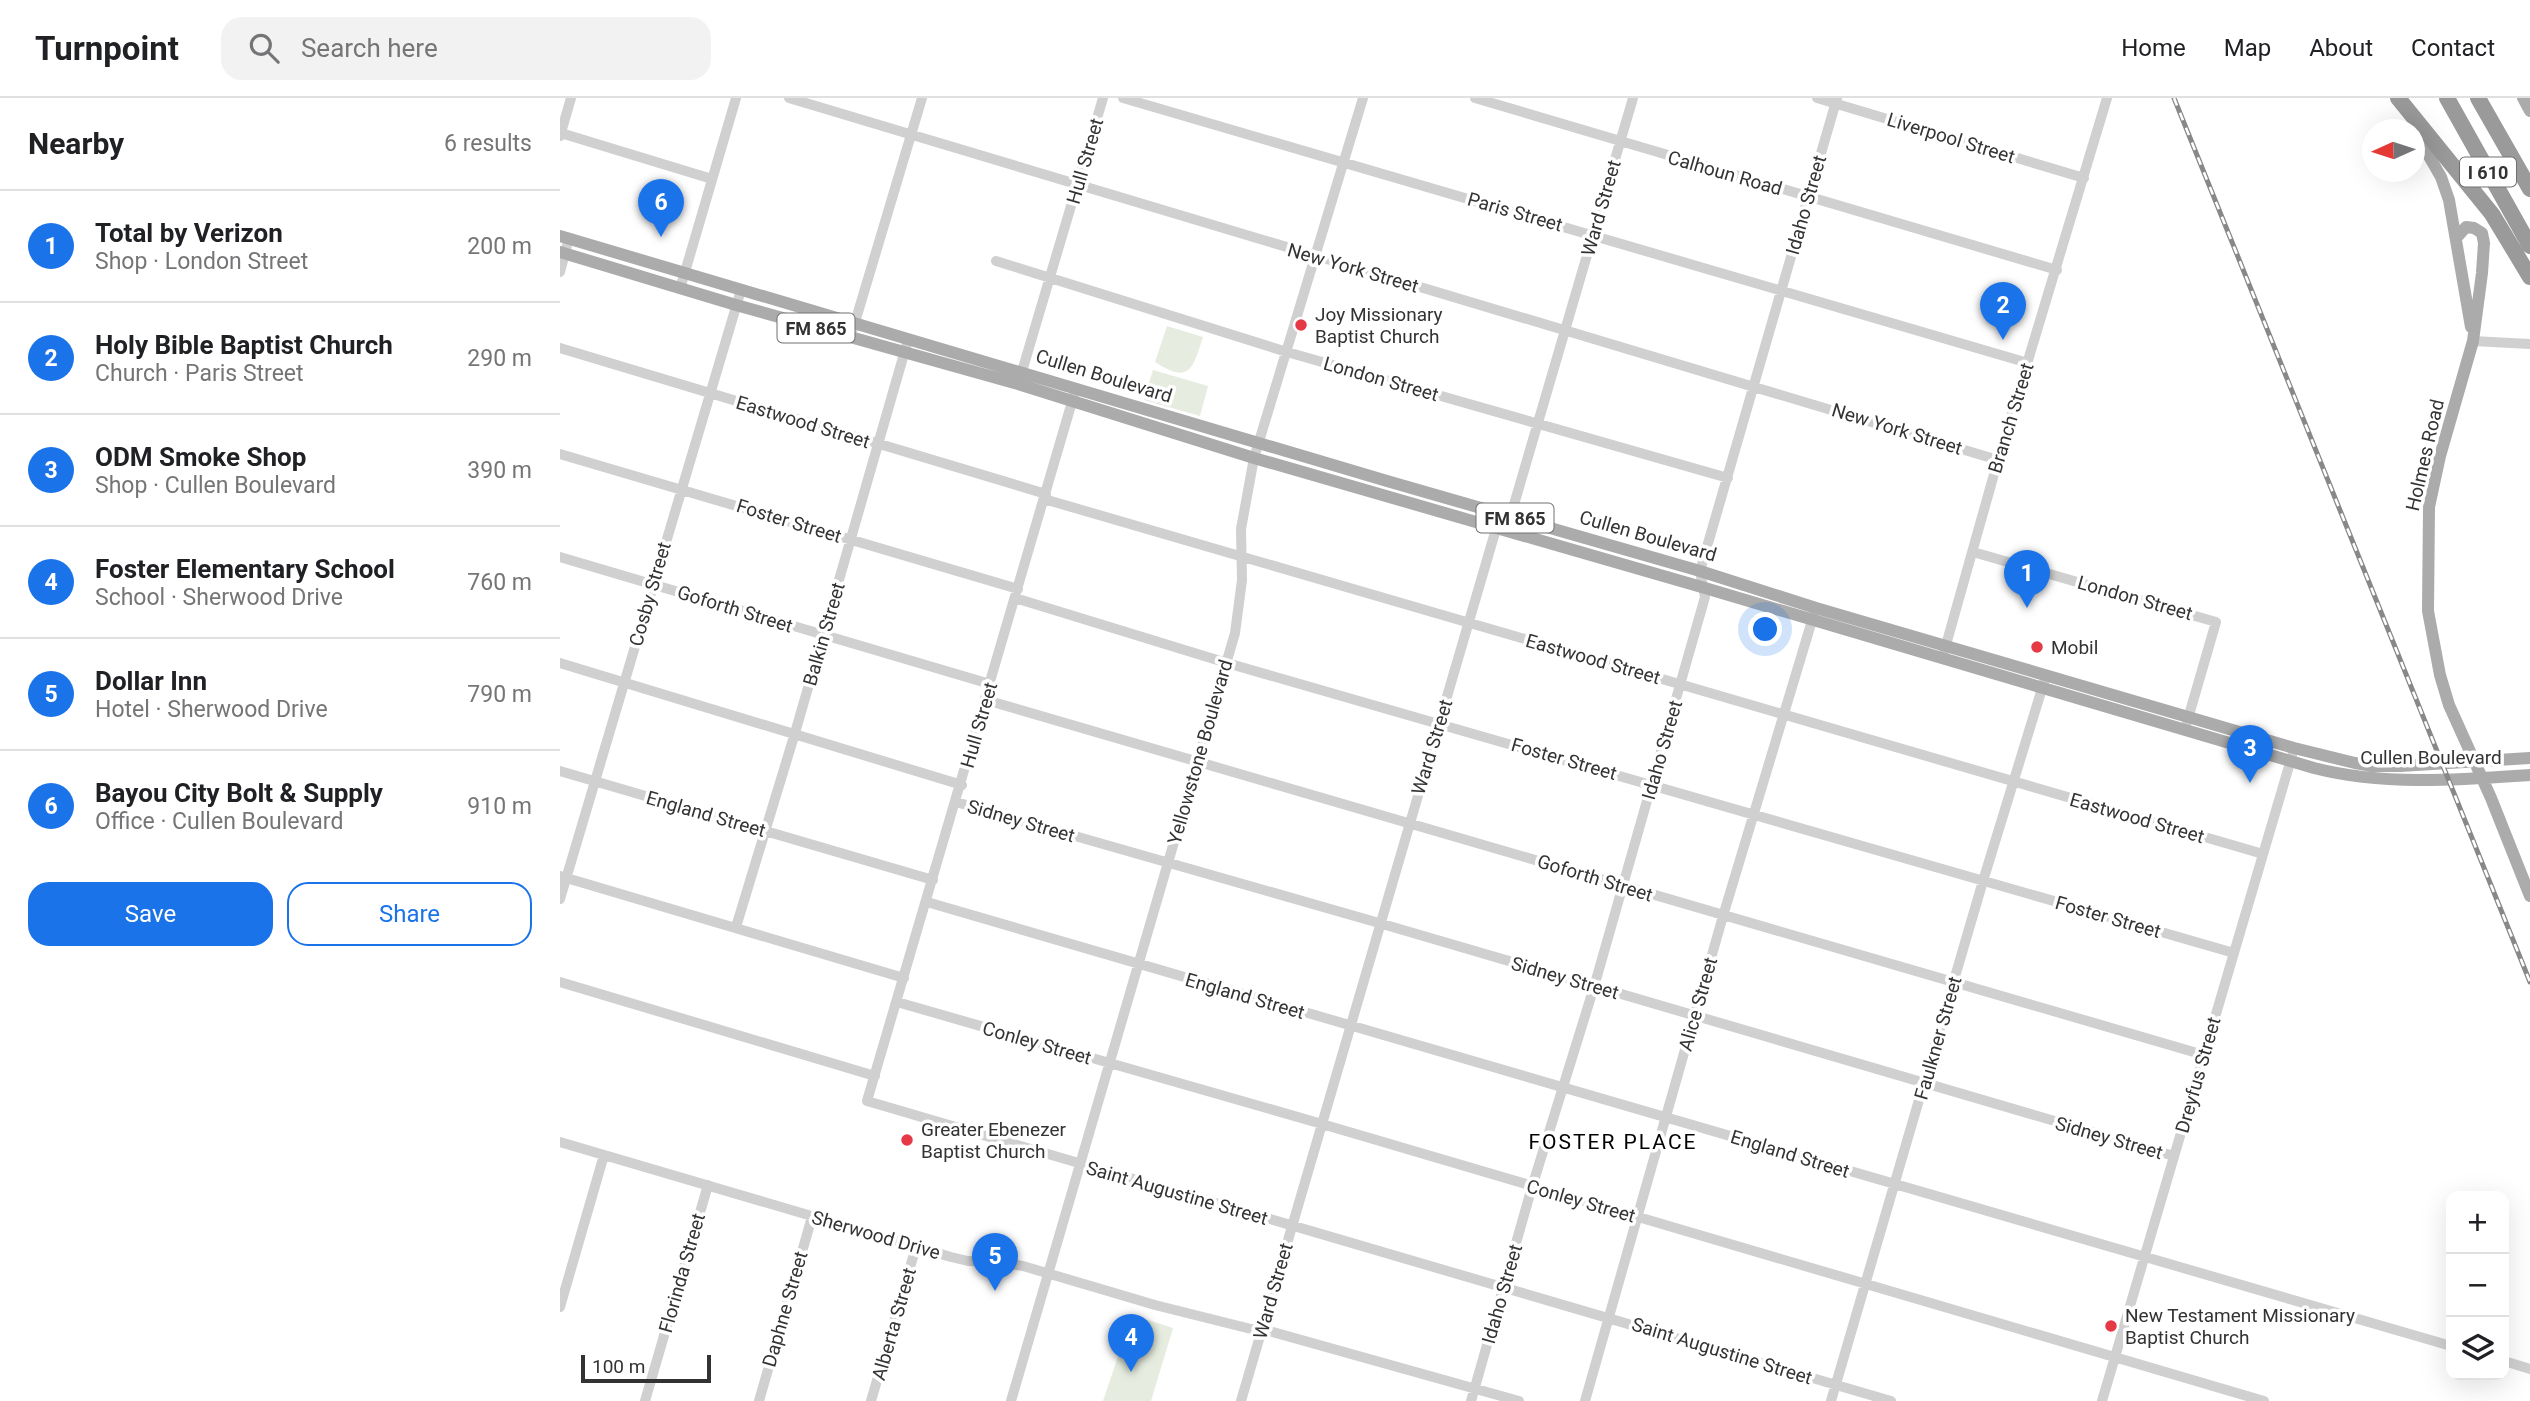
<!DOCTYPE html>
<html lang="en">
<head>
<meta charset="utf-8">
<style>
	:root { --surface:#fff; --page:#f2f2f2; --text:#202124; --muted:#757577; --line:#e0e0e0; --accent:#1a73e8 }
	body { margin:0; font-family:Roboto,sans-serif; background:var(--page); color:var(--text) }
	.controls { position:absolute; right:21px; bottom:21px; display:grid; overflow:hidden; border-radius:14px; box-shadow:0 7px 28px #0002 }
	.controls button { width:63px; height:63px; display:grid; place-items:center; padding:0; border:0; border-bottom:2px solid var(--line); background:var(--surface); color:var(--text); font:35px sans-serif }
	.compass { position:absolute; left:1802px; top:21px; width:63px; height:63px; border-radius:50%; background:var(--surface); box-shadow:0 7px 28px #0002; rotate:267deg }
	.scale { position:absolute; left:21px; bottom:18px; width:130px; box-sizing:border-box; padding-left:7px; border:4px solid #333; border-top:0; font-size:19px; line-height:24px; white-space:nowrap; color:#333; -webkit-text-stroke:5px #fff; paint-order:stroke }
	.you { position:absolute; left:1206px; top:532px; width:24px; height:24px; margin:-18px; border:5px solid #fff; border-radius:50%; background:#1a73e8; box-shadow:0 0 0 10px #1a73e833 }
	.badge { display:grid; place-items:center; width:46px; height:46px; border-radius:50%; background:var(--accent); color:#fff; font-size:23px; font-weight:700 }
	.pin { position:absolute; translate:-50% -58px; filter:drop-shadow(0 2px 4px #0008) }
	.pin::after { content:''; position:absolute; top:37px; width:24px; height:21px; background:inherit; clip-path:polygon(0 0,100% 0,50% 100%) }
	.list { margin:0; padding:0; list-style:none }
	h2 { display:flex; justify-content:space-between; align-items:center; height:91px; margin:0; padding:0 28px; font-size:30px }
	h2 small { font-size:23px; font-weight:400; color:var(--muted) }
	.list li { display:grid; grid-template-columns:46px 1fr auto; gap:21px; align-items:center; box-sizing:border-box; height:112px; padding:0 28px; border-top:2px solid var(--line) }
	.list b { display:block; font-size:26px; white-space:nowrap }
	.list p { margin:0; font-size:23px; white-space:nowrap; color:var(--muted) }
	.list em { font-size:23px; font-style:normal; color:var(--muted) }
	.actions { display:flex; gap:14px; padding:21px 28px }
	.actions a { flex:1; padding:16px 0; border:2px solid var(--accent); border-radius:21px; text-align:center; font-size:24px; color:var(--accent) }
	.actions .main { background:var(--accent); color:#fff }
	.icon { flex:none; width:38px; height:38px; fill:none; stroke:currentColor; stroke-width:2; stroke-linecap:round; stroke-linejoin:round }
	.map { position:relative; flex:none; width:1970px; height:1303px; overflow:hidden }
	header { display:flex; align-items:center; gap:42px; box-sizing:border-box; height:98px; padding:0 35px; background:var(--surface); border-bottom:2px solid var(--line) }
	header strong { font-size:33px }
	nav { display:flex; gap:38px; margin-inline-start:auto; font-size:24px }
	.search { width:490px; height:63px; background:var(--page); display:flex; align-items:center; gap:18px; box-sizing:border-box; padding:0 24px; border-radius:21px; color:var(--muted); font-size:26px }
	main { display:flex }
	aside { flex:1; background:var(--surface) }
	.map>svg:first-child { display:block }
	.grass { fill:#e6ecdf }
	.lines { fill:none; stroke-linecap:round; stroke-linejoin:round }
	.minor { stroke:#d0d0d0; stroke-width:10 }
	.major { stroke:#ababab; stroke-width:12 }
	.highway { stroke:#9a9a9a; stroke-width:16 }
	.rail-casing { stroke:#888; stroke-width:5 }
	.rail { stroke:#fff; stroke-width:2.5; stroke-dasharray:8; stroke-linecap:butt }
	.poi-dot { fill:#e63946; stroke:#fff; stroke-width:2.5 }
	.labels { text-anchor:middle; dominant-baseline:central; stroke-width:7; stroke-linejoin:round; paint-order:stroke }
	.shield { fill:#fff; stroke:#707070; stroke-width:2 }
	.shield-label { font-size:18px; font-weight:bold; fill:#333 }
	.street-label { font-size:19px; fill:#333; stroke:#fff }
	.poi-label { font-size:19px; fill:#333; stroke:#fff; text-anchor:start }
	.neighbourhood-label { font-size:21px; letter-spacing:2px; fill:#000; stroke:#fff }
</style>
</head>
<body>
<header>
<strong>Turnpoint</strong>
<div class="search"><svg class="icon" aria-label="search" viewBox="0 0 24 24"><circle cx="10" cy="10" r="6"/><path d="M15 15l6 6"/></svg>Search here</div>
<nav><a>Home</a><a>Map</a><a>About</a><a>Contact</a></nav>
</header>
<main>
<aside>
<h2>Nearby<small>6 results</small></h2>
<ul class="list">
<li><span class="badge">1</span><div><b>Total by Verizon</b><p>Shop · London Street</p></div><em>200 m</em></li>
<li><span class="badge">2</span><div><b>Holy Bible Baptist Church</b><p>Church · Paris Street</p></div><em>290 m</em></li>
<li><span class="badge">3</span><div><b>ODM Smoke Shop</b><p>Shop · Cullen Boulevard</p></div><em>390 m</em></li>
<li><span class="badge">4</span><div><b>Foster Elementary School</b><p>School · Sherwood Drive</p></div><em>760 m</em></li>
<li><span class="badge">5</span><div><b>Dollar Inn</b><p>Hotel · Sherwood Drive</p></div><em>790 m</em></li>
<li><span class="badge">6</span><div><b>Bayou City Bolt &amp; Supply</b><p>Office · Cullen Boulevard</p></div><em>910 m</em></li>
</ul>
<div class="actions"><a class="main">Save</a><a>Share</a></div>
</aside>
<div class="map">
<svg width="1970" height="1303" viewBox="0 0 1970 1303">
	<rect width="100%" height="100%" fill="#fff"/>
	<!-- grass -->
	<path class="grass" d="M607,228L643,239C633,270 630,287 595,264Z
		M593,272L648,288L640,318L584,302Z
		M572,1217L613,1230L591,1303H543Z"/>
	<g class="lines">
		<!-- minor -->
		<path class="minor" d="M229,0L1438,362
			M563,0L1468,265
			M915,0L1497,172
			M1257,0L1524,80
			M1,35L152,81
			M0,38L11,0
			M436,163L727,254L1168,380
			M0,174L9,140
			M120,191L176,0
			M293,231L362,0
			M1913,243L1970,246
			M0,250L486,396
			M460,280L543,0
			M514,297L307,1003L1331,1303
			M0,356L458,491
			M484,401L1703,756
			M1413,454L1656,524L1627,624
			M0,459L430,586
			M455,500L667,565L1674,855
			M1384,554L1438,362L1547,0
			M0,565L402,687
			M426,602L1644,957
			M0,673L373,782
			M396,704L819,825L1614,1058
			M0,778L344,880
			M0,801L181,192
			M367,804L1891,1248
			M176,829L235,635L348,242
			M0,884L315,978
			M337,904L762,1026L1704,1303
			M0,1044L391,1159L408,1163L436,1164L463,1168L595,1207L691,1231H702L959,1303
			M0,1209L44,1057
			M1944,1263L1970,1271
			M85,1303L148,1087
			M199,1303L252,1119
			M311,1303L356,1149
			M451,1303L675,535L682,482L681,431L694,360L803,0
			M681,1303L936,431L953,410L1073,0
			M911,1303L972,1089L1034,889L1145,499L1140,473L1277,0
			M1025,1303L1163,818L1254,516
			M1271,1303L1423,783L1484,584
			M1542,1303L1732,658"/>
		<!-- major -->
		<path class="major" d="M1963,0L1970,13
			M1854,32L1881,79L1889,102L1911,229
			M0,138L827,383L1140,473L1256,510L1734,650L1795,665L1813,668H1840L1970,660
			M1897,139L1906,129L1914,130L1922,135L1924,145L1922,175L1913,243L1880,358L1869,409L1868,513L1880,577L1889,607L1931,700L1970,798
			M0,154L176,207L458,286L694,360L1145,490L1754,670C1824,688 1898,682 1970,677"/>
		<!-- highway -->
		<path class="highway" d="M1838,0L1932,116L1970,179
			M1887,0L1970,148
			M1918,0L1970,91"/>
		<!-- rail casing -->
		<g class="rail-casing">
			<path id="rail" d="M1614,0L1970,884"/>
		</g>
		<!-- rail -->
		<use href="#rail" class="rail"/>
	</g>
	<!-- markers -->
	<g class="poi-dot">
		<circle cx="741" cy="227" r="7"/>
		<circle cx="1477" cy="549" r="7"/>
		<circle cx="347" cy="1042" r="7"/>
		<circle cx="1551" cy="1228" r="7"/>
	</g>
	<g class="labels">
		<!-- shield labels -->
		<g class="shield">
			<rect x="1900" y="59.5" width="56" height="29" rx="5"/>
			<rect x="217.5" y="215.5" width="77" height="29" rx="5"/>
			<rect x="916.5" y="405.5" width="77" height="29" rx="5"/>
		</g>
		<g class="shield-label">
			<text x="1928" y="74">I 610</text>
			<text x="256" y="230">FM 865</text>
			<text x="955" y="420">FM 865</text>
		</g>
		<!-- street labels -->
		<g class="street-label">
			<text transform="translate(1391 40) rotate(17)">Liverpool Street</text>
			<text transform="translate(525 63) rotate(-74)">Hull Street</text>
			<text transform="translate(1165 75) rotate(16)">Calhoun Road</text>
			<text transform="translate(1246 107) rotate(-74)">Idaho Street</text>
			<text transform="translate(1041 110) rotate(-74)">Ward Street</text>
			<text transform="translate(955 114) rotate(16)">Paris Street</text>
			<text transform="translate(793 170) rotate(16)">New York Street</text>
			<text transform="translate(544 278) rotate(17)">Cullen Boulevard</text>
			<text transform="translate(821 281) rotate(16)">London Street</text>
			<text transform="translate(1451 320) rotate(-73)">Branch Street</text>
			<text transform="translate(243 324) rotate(17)">Eastwood Street</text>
			<text transform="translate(1337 331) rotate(17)">New York Street</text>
			<text transform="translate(1865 357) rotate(-77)">Holmes Road</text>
			<text transform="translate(229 423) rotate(17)">Foster Street</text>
			<text transform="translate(1088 438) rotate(16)">Cullen Boulevard</text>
			<text transform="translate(90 496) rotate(-74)">Cosby Street</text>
			<text transform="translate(1575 500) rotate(16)">London Street</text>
			<text transform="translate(175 511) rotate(17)">Goforth Street</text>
			<text transform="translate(264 536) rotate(-74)">Balkin Street</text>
			<text transform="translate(1033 561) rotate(16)">Eastwood Street</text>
			<text transform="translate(419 627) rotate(-74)">Hull Street</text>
			<text transform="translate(872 649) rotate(-73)">Ward Street</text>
			<text transform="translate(1102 652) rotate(-74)">Idaho Street</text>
			<text transform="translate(640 654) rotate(-74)">Yellowstone Boulevard</text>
			<text x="1871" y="659">Cullen Boulevard</text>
			<text transform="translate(1004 661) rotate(16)">Foster Street</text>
			<text transform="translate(146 716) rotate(16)">England Street</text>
			<text transform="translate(1577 720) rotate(16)">Eastwood Street</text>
			<text transform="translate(461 723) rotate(16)">Sidney Street</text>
			<text transform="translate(1035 780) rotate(17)">Goforth Street</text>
			<text transform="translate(1548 819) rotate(16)">Foster Street</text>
			<text transform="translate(1005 880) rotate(16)">Sidney Street</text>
			<text transform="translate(685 898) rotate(16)">England Street</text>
			<text transform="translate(1138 906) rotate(-74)">Alice Street</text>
			<text transform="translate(1378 940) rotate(-74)">Faulkner Street</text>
			<text transform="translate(477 945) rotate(16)">Conley Street</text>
			<text transform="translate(1638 977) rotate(-74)">Dreyfus Street</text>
			<text transform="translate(1549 1040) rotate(16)">Sidney Street</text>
			<text transform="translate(1230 1056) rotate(17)">England Street</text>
			<text transform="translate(617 1095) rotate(16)">Saint Augustine Street</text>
			<text transform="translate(1021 1103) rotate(16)">Conley Street</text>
			<text transform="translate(316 1137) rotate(16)">Sherwood Drive</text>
			<text transform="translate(122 1175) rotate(-74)">Florinda Street</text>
			<text transform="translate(713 1193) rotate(-74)">Ward Street</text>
			<text transform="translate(942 1196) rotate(-74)">Idaho Street</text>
			<text transform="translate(225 1211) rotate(-74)">Daphne Street</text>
			<text transform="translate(334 1226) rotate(-74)">Alberta Street</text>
			<text transform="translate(1162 1253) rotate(17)">Saint Augustine Street</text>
		</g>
		<!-- poi labels -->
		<g class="poi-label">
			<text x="755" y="216">Joy Missionary<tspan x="755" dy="22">Baptist Church</tspan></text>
			<text x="1491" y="549">Mobil</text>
			<text x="361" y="1031">Greater Ebenezer<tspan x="361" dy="22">Baptist Church</tspan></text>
			<text x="1565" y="1217">New Testament Missionary<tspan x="1565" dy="22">Baptist Church</tspan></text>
		</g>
		<!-- neighbourhood labels -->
		<g class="neighbourhood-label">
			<text x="1053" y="1044">FOSTER PLACE</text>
		</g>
	</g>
</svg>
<div class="controls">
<button>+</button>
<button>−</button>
<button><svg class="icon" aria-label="layers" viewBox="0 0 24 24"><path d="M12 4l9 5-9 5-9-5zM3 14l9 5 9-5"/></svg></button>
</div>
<svg class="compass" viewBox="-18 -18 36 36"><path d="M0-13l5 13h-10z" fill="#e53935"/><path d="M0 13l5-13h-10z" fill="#757577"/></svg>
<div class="scale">100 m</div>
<div class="you"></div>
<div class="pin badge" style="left:1467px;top:510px">1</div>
<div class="pin badge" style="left:1443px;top:242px">2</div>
<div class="pin badge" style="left:1690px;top:685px">3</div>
<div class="pin badge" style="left:571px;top:1274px">4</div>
<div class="pin badge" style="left:435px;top:1193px">5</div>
<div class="pin badge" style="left:101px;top:139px">6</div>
</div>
</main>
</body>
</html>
